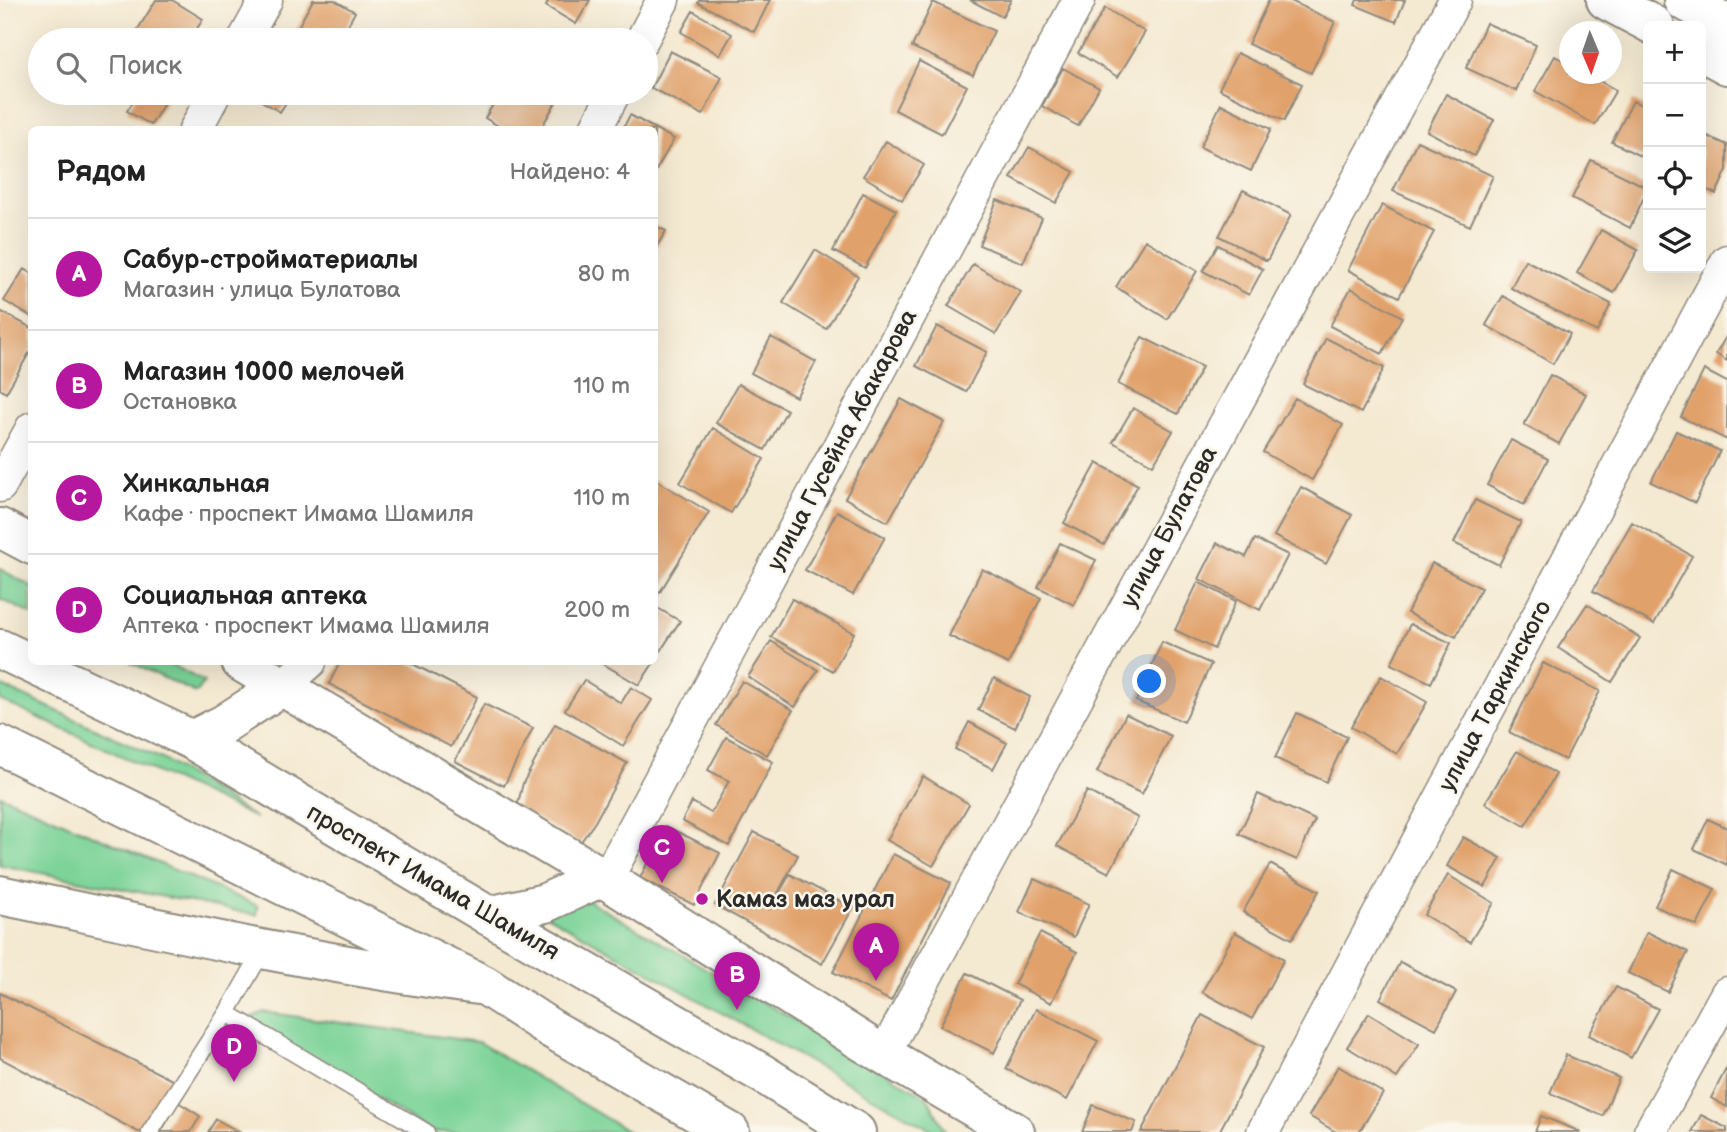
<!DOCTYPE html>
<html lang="ru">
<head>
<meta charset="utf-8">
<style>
	:root { --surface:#fff; --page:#f6f6f6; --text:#222; --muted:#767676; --line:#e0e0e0; --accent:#b5179e }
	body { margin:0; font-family:"Balsamiq Sans",sans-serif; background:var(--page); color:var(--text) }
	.controls { position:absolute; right:21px; top:21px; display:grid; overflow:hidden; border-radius:10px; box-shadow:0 7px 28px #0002 }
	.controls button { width:63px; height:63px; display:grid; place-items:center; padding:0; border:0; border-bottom:2px solid var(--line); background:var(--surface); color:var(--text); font:35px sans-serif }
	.compass { position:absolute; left:1559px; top:21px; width:63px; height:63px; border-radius:50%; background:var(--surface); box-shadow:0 7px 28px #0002; rotate:178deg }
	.you { position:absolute; left:1150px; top:682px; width:24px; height:24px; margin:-18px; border:5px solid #fff; border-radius:50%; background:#1a73e8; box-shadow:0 0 0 10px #1a73e833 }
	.badge { display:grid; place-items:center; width:46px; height:46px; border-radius:50%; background:var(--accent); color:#fff; font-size:23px; font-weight:700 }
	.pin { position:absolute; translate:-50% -58px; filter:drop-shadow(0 2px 4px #0008) }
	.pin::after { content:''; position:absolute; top:37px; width:24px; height:21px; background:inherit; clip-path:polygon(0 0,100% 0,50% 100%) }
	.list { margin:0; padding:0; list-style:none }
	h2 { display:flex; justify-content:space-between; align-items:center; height:91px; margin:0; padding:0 28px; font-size:30px }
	h2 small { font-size:23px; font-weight:400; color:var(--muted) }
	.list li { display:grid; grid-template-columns:46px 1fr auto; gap:21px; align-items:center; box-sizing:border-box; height:112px; padding:0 28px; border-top:2px solid var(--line) }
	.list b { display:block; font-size:26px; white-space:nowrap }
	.list p { margin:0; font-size:23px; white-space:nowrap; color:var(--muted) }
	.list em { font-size:23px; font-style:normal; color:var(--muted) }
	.icon { flex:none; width:38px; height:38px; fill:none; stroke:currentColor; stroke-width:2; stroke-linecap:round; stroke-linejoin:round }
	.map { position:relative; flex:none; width:1727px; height:1132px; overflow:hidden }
	.search { position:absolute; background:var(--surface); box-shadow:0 7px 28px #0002; left:28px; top:28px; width:630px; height:77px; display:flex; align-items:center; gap:18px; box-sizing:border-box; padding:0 24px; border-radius:38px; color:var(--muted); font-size:26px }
	.panel { position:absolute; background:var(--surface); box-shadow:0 7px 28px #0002; left:28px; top:126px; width:630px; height:539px; border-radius:10px }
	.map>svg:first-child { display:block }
	.green { fill:#7bd398; stroke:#537f62; stroke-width:2 }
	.building { fill:#e1a16b }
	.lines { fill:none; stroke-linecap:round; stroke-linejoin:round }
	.lane-casing { stroke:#908a7e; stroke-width:19 }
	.street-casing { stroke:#908a7e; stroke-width:35 }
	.secondary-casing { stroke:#908a7e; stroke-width:42 }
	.primary-casing { stroke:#908a7e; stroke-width:42 }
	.lane { stroke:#fff; stroke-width:16 }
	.street { stroke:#fff; stroke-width:32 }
	.secondary { stroke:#fff; stroke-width:38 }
	.primary { stroke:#fff; stroke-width:38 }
	.poi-dot { fill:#b5179e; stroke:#fbf7ec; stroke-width:2.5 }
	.labels { text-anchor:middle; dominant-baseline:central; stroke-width:5; stroke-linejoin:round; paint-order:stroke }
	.street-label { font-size:24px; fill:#2b2b2b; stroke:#fbf7ec }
	.poi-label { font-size:24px; font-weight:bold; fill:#2b2b2b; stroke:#fbf7ec; text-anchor:start }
</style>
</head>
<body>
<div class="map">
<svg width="1727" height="1132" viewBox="0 0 1727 1132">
	<rect width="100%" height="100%" fill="#fbf7ec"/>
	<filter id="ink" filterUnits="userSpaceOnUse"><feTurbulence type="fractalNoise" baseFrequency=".0143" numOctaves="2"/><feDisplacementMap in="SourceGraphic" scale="14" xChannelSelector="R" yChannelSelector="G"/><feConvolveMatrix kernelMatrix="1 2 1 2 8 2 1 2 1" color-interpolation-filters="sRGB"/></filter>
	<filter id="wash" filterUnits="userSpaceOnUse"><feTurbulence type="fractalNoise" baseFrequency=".00686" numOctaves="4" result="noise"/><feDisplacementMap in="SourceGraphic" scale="28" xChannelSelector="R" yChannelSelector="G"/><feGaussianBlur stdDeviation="1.57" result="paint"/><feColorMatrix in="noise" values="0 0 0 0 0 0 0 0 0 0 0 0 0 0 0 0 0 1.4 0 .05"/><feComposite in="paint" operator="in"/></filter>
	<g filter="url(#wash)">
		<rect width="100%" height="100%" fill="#f4e9d1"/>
		<!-- green -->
		<path class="green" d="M0,569L31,586V614L0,599Z
			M130,662H167L204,682L196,693Z
			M0,685L162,759L256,818L0,700Z
			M0,795L258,906L257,915L0,865Z
			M588,900L927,1097L946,1132H935L541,912Z
			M264,1012L478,1042L629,1132H431L247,1019Z"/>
		<g id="blocks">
			<!-- building -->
			<path class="building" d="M156,0H172L203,19L190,40H145L135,34Z
				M313,0H334L355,12L340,40H305L294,34Z
				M549,0H590L576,24L546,6Z
				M699,0H770L754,32L698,3Z
				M970,0H1011L1002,17Z
				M1269,0H1289L1335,22L1311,73L1248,44Z
				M1357,0H1405L1396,22L1355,5Z
				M933,2L994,31L973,75L912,47Z
				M1105,8L1145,32L1118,77L1078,53Z
				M693,11L732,34L720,55L681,32Z
				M1486,23L1536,45L1516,91L1466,68Z
				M579,32L596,36L594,40H574Z
				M670,51L722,77L703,115L651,88Z
				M1237,53L1302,84L1284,121L1219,89Z
				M1555,56L1569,64V74H1587L1616,90L1595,125L1535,91Z
				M919,61L967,86L942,134L895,110Z
				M1063,68L1099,88L1078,126L1042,106Z
				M139,93H170L151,125L127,111Z
				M248,93H292L280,112Z
				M500,93H561L540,130H505L485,118Z
				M1446,94L1494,120L1474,156L1427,131Z
				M1633,101L1648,108V160L1612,142Z
				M1221,104L1271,129L1251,171L1200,147Z
				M630,115L674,139L654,174V130H622Z
				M1701,133L1727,145V170L1716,194L1701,187Z
				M886,141L924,165L902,200L863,176Z
				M1417,141L1493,176L1470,226L1393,191Z
				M1029,147L1074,172L1056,203L1011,178Z
				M1591,160L1648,188L1630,228L1572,198Z
				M1243,190L1291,215L1267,261L1219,236Z
				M863,193L896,210L865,268L833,251Z
				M997,200L1042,218L1023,263L979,245Z
				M1382,205L1434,232L1399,297L1348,270Z
				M654,225L666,231L654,251Z
				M1601,230L1638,250L1614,293L1577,273Z
				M1145,240L1197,271L1167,319L1116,287Z
				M1218,245L1263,269L1249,295L1203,271Z
				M815,250L858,276L826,329L783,303Z
				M1525,260L1611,304L1597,332L1511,288Z
				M973,264L1021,292L996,334L948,306Z
				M24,269L32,273V317L4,301Z
				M1351,288L1402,317L1382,354L1330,326Z
				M1503,296L1570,334L1553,364L1486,325Z
				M0,311L32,328V348L6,393L0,389Z
				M937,326L987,352L966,392L916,366Z
				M1727,335V361L1716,354Z
				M771,337L816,362L796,397L751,373Z
				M1142,337L1202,367L1178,414L1118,384Z
				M1326,338L1384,368L1361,413L1303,384Z
				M1704,370L1727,382V440L1681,417Z
				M1550,375L1586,394L1559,444L1524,425Z
				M738,384L787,410L765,450L716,423Z
				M1295,398L1343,425L1312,480L1263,452Z
				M901,399L944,422L888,522L845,498Z
				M1133,408L1173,431L1153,465L1113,442Z
				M713,428L764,459L731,513L680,483Z
				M1676,431L1720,451L1695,503L1651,482Z
				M1511,440L1548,459L1524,505L1487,485Z
				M1097,463L1138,485L1104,545L1064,523Z
				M654,479L709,512L660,592L654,589Z
				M1301,487L1352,515L1326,564L1274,536Z
				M1475,500L1521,522L1499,565L1454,543Z
				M837,511L885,537L853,595L805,570Z
				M1632,522L1692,556L1654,624L1593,591Z
				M1255,539L1288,555L1260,610L1199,579L1217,543L1246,557Z
				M1060,543L1096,560L1074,605L1038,587Z
				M1432,563L1481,588L1456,637L1407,613Z
				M982,569L1041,598L1008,664L949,636Z
				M1198,582L1236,601L1214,649L1175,630Z
				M792,599L854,633L833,671L771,637Z
				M1587,604L1640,638L1612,682L1558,648Z
				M654,606L680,621L654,661Z
				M1410,624L1451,643L1431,683L1391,664Z
				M771,641L818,670L795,707L748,677Z
				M1162,642L1211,664L1184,722L1136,701Z
				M340,662H409L477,697L451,747L329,684Z
				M600,662H654L639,685Z
				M1543,663L1600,691L1565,760L1509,732Z
				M1381,676L1427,702L1397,754L1351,727Z
				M994,678L1030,697L1015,728L978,710Z
				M584,680L621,703L631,687L652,700L623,746L565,710Z
				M742,681L793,710L767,755L716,725Z
				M484,704L533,728L504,786L455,761Z
				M1297,713L1347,737L1326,782L1275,758Z
				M1126,714L1171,736L1142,794L1097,772Z
				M969,722L1007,743L993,769L955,749Z
				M555,724L627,763L595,822L580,843L517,807L523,783Z
				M726,737L773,762L729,846L682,821L692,802L711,813L729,781L708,770Z
				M1517,751L1556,774L1525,826L1485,803Z
				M923,776L969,804L933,866L887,840Z
				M1087,791L1138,818L1109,873L1057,846Z
				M1258,794L1315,820L1297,860L1239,834Z
				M1708,819L1727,828V865L1694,849Z
				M666,826L720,853L694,905L640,878Z
				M754,832L798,855L769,910L790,874L853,908L822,964L715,905Z
				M1463,837L1501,858L1485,887L1447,866Z
				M893,854L951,883L891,1001L833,972Z
				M1270,864L1319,891L1292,939L1243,912Z
				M1673,869L1715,889L1697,926L1655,906Z
				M1448,875L1494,903L1470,942L1424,915Z
				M1034,879L1089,904L1074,937L1019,912Z
				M1235,932L1284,959L1252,1019L1202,992Z
				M1647,932L1688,952L1668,992L1628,973Z
				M1040,933L1077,952L1051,1003L1014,984Z
				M1400,962L1456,992L1436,1029L1380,999Z
				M967,973L1020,1000L994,1053L940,1026Z
				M1616,987L1658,1009L1631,1058L1589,1035Z
				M0,993L174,1081L147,1132H138L0,1058Z
				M1036,1009L1098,1041L1067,1100L1006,1069Z
				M1369,1013L1419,1044L1397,1078L1347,1047Z
				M1202,1015L1264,1047L1219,1132H1141Z
				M1566,1055L1619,1078L1603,1116L1550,1093Z
				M1338,1066L1383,1093L1359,1132H1336L1309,1116Z
				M1727,1067V1107L1711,1098Z
				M178,1102L200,1116L191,1132H161Z
				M1093,1105L1136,1122L1132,1132H1082Z
				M1701,1115L1727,1128V1132H1692Z
				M1541,1116L1581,1132H1535Z
				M216,1119L239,1132H208Z"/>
		</g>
	</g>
	<g filter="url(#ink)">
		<use href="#blocks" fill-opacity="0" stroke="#908a7e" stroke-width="2"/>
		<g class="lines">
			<!-- lane casing -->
			<g class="lane-casing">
				<path id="lane" d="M227,1013L426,1132
					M150,1132L227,1013L263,950"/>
			</g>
			<!-- street casing -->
			<g class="street-casing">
				<path id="street" d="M244,40L266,0
					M642,40L663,0
					M195,130L215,93
					M595,130L614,93
					M0,486L32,428
					M284,685L310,662
					M602,877L614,865L1079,0
					M884,1054L1455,0
					M1263,1132L1727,261
					M1650,1132L1727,993"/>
			</g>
			<!-- secondary casing -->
			<g class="secondary-casing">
				<path id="secondary" d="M1606,0L1655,26
					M1683,0L1727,24
					M1701,51L1727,65
					M0,528L32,545
					M241,662L602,877L866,1044L1015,1132
					M192,740L224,724L284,685
					M0,895C159,928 317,964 478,985
					M489,916L545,903L602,877"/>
			</g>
			<!-- primary casing -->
			<g class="primary-casing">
				<path id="primary" d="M0,649L192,740L489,916L763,1074L856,1132
					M0,745L484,985L550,1028L730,1132"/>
			</g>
			<!-- lane -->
			<use href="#lane" class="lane"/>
			<!-- street -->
			<use href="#street" class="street"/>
			<!-- secondary -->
			<use href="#secondary" class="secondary"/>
			<!-- primary -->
			<use href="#primary" class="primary"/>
		</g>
	</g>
	<!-- markers -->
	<circle class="poi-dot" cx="702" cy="899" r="7"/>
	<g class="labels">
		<!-- street labels -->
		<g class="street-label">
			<text transform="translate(842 440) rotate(-62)">улица Гусейна Абакарова</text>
			<text transform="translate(1169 527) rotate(-62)">улица Булатова</text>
			<text transform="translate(1495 696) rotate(-62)">улица Таркинского</text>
			<text transform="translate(433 882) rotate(30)">проспект Имама Шамиля</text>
		</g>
		<!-- poi labels -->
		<g class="poi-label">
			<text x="716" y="899">Камаз маз урал</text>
		</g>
	</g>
</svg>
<div class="controls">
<button>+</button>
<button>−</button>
<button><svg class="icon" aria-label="locate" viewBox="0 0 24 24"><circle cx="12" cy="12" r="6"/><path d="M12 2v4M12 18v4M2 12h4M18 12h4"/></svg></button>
<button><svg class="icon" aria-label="layers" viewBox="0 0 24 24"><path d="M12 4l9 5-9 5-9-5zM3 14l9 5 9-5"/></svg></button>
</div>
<svg class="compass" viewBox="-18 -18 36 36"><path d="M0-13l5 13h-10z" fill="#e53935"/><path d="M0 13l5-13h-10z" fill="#767676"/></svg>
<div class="you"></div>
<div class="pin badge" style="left:876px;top:981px">A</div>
<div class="pin badge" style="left:737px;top:1010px">B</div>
<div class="pin badge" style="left:662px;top:883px">C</div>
<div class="pin badge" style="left:234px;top:1082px">D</div>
<div class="search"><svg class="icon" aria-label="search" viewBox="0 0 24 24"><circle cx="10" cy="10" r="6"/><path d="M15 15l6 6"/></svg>Поиск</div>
<section class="panel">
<h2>Рядом<small>Найдено: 4</small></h2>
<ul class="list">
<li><span class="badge">A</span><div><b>Сабур-стройматериалы</b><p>Магазин · улица Булатова</p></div><em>80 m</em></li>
<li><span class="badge">B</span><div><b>Магазин 1000 мелочей</b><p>Остановка</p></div><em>110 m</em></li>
<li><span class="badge">C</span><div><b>Хинкальная</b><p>Кафе · проспект Имама Шамиля</p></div><em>110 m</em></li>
<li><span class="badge">D</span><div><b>Социальная аптека</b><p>Аптека · проспект Имама Шамиля</p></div><em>200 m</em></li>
</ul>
</section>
</div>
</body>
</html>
